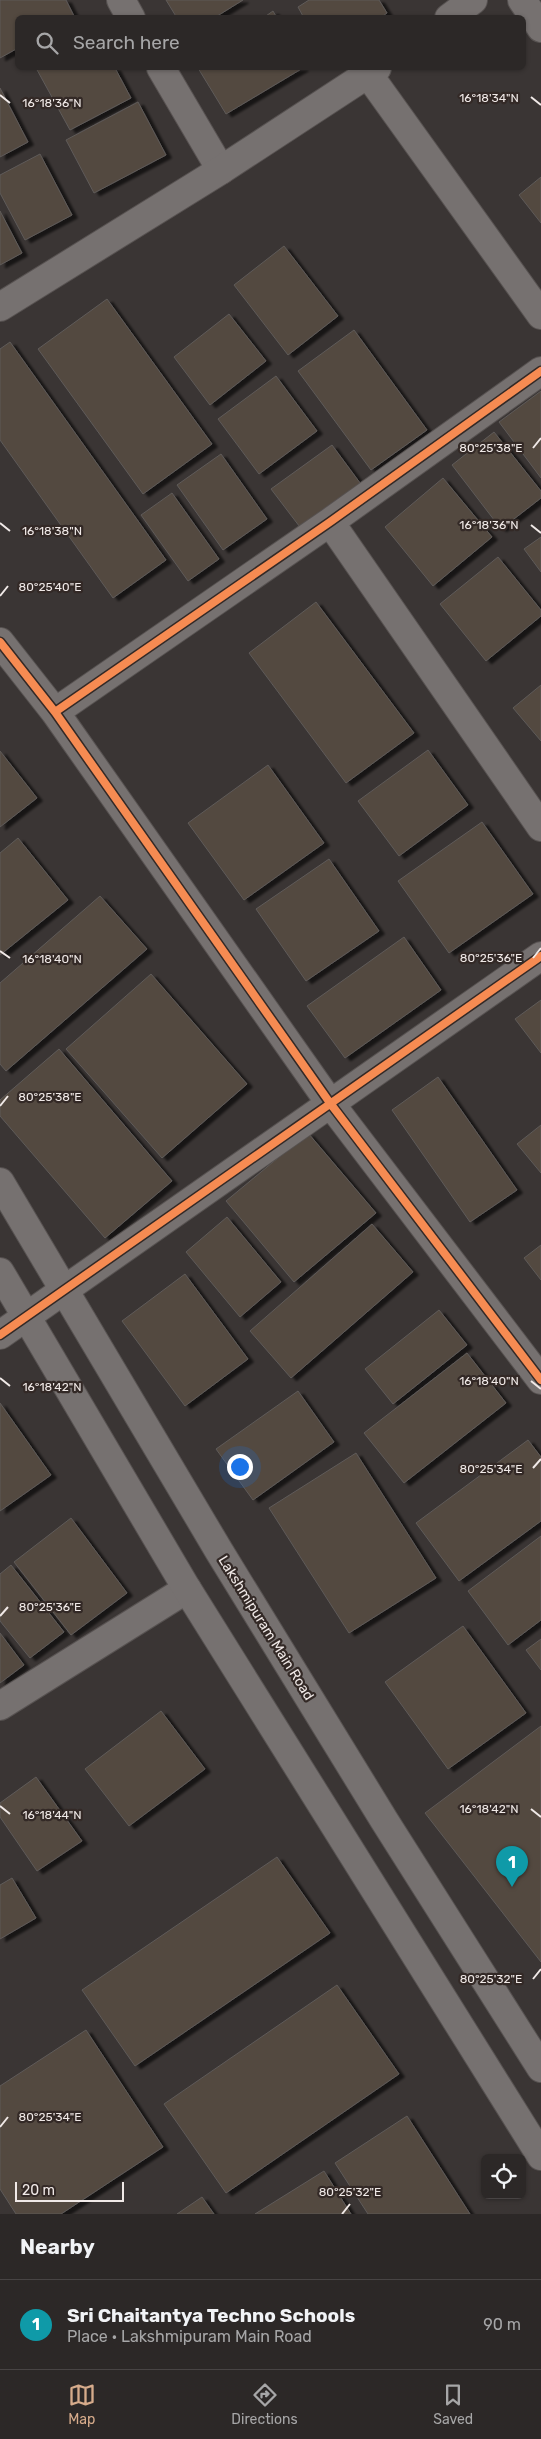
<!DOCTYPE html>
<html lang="en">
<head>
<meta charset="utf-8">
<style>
	:root { --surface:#2c2827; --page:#34302f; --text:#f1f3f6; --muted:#a6a6a7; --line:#484444; --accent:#d6ab8b }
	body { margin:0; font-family:Rubik,sans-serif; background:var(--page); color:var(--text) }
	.controls { position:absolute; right:15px; bottom:15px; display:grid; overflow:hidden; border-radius:8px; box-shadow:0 1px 4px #0004 }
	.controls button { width:45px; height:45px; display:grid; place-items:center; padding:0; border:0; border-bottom:1px solid var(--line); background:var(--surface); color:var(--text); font:25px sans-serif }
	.scale { position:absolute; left:15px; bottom:12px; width:109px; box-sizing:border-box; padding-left:5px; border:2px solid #f0e9e7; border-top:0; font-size:14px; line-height:18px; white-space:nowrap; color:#f0e9e7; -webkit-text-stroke:4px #332926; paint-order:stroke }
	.you { position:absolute; left:239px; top:1466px; width:18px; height:18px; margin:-12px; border:4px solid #fff; border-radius:50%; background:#1a73e8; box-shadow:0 0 0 8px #1a73e833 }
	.badge { display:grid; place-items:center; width:32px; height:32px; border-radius:50%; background:var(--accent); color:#fff; font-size:16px; font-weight:700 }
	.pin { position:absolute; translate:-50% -41px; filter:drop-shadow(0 1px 2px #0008) }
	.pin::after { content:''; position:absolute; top:26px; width:18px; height:15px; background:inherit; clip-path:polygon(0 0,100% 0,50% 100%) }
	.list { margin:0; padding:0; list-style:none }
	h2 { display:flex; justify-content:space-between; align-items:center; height:65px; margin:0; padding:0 20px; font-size:21px }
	h2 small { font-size:16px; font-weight:400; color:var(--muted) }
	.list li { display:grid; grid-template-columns:32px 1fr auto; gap:15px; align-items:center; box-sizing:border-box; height:90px; padding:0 20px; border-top:1px solid var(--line) }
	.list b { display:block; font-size:19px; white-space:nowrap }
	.list p { margin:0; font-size:16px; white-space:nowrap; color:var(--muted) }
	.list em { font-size:16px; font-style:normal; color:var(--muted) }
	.icon { flex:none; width:28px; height:28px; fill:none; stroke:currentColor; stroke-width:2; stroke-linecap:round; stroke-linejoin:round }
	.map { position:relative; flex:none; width:541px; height:2214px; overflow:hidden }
	.search { position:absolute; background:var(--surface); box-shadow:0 1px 4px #0004; left:15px; right:15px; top:15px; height:55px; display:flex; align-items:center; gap:12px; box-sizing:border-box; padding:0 18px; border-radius:8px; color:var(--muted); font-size:19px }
	.sheet { height:155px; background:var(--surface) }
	nav { display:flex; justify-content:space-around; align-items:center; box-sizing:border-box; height:70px; border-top:1px solid var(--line); background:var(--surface); font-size:14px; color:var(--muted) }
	nav a { display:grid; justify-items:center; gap:2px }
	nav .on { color:var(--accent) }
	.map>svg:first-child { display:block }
	.building { fill:#524840; stroke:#5f5b59; filter:url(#shadow) }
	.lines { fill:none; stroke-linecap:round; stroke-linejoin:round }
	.minor-casing { stroke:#575251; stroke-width:30 }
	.tertiary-casing { stroke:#575251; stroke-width:30 }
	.secondary-casing { stroke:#575251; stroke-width:30 }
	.minor { stroke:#767170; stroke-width:28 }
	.tertiary { stroke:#767170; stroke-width:28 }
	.secondary { stroke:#767170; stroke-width:28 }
	.cycleway-casing { stroke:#332926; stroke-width:11 }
	.cycleway { stroke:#f68b52; stroke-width:8 }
	.ticks { fill:none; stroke:#f0e9e7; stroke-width:2 }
	.labels { text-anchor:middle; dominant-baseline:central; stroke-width:4.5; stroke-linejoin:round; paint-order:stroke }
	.street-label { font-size:14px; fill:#f0e9e7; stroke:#332926 }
	.ticks-label { font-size:12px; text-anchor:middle; fill:#f0e9e7; stroke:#332926; stroke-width:4.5; stroke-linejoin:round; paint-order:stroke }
</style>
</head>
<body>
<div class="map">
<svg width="541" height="2214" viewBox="0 0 541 2214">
	<defs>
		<filter id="shadow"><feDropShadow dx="5.5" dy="3" stdDeviation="1" flood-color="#0009"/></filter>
	</defs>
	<rect width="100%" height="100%" fill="#3a3534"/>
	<!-- building -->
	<path class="building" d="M0,0H66L75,18H18V48L0,58Z
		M166,0H243L214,18H177Z
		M309,0H379L387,13L380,18H304L298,7Z
		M273,11L277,18H263Z
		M36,68H115L131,98L70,130Z
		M198,68H303L226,114Z
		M0,88L28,142L0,157Z
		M138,102L166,155L94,193L66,140Z
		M40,154L72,215L25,240L0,193V175Z
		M541,177V223L519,195Z
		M0,211L22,253L0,265Z
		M284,246L338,316L288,355L234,285Z
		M107,299L212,444L143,494L38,349Z
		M229,314L266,361L210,405L174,357Z
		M354,330L427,430L371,470L298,371Z
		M10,342L166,560L113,598L0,440V349Z
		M276,376L317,431L259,474L218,419Z
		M541,391V478L499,422Z
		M494,432L541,491V498L501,529L452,465Z
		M332,445L366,491L306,535L271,489Z
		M221,454L267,519L223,550L177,485Z
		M443,478L492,537L433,586L385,527Z
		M172,493L219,559L188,581L141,515Z
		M541,537V572L524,549Z
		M498,557L541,610V616L486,661L440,604Z
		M316,602L414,733L346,783L249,653Z
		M541,685V741L513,708Z
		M428,750L468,805L399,856L358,801Z
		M0,751L37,798L0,827Z
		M268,765L324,843L244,900L188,823Z
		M482,822L533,894L449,953L398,881Z
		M18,838L68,900L0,955V853Z
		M329,859L379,931L306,981L256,909Z
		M100,896L147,949L6,1071L0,1064V983Z
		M404,937L441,990L345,1058L307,1006Z
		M151,974L247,1084L162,1158L66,1049Z
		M541,1000V1053L515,1019Z
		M59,1049L172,1181L105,1238L0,1116V1100Z
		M438,1077L517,1190L470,1222L392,1110Z
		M541,1125V1173L517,1144Z
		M308,1133L376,1213L294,1282L226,1201Z
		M227,1217L281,1282L240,1317L186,1252Z
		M372,1224L413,1272L291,1378L250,1331Z
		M541,1245V1280L524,1258Z
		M185,1274L248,1359L185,1406L122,1321Z
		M439,1310L467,1345L393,1404L365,1369Z
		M467,1353L506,1403L404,1483L364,1433Z
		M298,1391L334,1442L253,1500L216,1449Z
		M0,1403L51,1475L0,1511Z
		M528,1440L541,1457V1521L459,1581L416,1523Z
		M356,1453L436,1578L349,1633L269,1508Z
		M71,1518L127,1593L71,1635L14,1562Z
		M541,1536V1620L508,1645L468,1591Z
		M11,1565L64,1632L30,1658L0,1621V1574Z
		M463,1626L526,1713L448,1769L385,1682Z
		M0,1633L24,1665L0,1683Z
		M541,1639V1670L526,1650Z
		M161,1711L205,1769L129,1826L85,1769Z
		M541,1726V1962L425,1813Z
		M36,1777L82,1841L37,1871L0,1817V1803Z
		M277,1857L330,1933L135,2066L82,1990Z
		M12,1878L36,1918L0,1939V1885Z
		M337,1985L399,2074L226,2193L164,2104Z
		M86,2030L163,2147L61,2214H16L0,2189V2086Z
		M407,2116L470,2214H368L335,2163Z
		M324,2171L351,2214H255Z
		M202,2197L214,2214H177Z"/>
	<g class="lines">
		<!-- minor casing -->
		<g class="minor-casing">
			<path id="minor" d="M121,0L131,18
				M522,0L541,28
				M161,68L221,170
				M330,522L541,827
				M0,642L55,712L330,1103L541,1380
				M55,712L330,522L541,371
				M0,1335L541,956
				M0,1706L187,1589"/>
		</g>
		<!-- tertiary casing -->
		<g class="tertiary-casing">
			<path id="tertiary" d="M449,18L473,0
				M368,74L541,315
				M0,307L221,170L377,68"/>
		</g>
		<!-- secondary casing -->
		<g class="secondary-casing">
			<path id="secondary" d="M0,1182L219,1551L384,1820L541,2068
				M0,1272L187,1589L541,2156"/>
		</g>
		<!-- minor -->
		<use href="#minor" class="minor"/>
		<!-- tertiary -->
		<use href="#tertiary" class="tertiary"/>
		<!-- secondary -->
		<use href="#secondary" class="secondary"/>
		<!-- cycleway casing -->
		<g class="cycleway-casing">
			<path id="cycleway" d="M0,642L55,712L330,1103L541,1380
				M55,712L330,522L541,371
				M0,1335L541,956"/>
		</g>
		<!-- cycleway -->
		<use href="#cycleway" class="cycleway"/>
	</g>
	<!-- ticks -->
	<path class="ticks" d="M0,95L10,103M531,97L541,105M533,448L541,438M0,523L10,531M531,525L541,533M0,596L8,586M0,951L10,958M533,958L541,948M0,1106L8,1096M0,1378L10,1386M531,1381L541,1389M533,1468L541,1459M0,1616L8,1607M0,1806L10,1814M531,1809L541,1817M533,1979L541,1969M0,2127L8,2117M342,2214L350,2204"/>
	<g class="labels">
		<!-- street labels -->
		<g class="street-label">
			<text transform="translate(266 1628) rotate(58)">Lakshmipuram Main Road</text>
		</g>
	</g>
	<g class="ticks-label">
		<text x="489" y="102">16°18'34"N</text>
		<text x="52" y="107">16°18'36"N</text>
		<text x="491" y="452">80°25'38"E</text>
		<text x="489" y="529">16°18'36"N</text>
		<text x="52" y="535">16°18'38"N</text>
		<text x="50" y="591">80°25'40"E</text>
		<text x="491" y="962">80°25'36"E</text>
		<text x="52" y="963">16°18'40"N</text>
		<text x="50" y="1101">80°25'38"E</text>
		<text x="489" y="1385">16°18'40"N</text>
		<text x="52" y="1391">16°18'42"N</text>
		<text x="491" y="1473">80°25'34"E</text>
		<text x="50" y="1611">80°25'36"E</text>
		<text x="489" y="1813">16°18'42"N</text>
		<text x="52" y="1819">16°18'44"N</text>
		<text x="491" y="1983">80°25'32"E</text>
		<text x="50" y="2121">80°25'34"E</text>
		<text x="350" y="2196">80°25'32"E</text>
	</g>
</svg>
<div class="controls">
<button><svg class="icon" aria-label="locate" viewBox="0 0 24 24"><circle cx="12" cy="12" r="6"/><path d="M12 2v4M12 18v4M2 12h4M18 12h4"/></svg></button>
</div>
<div class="scale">20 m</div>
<div class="you"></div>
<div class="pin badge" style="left:512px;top:1887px;background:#0f9aa8">1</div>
<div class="search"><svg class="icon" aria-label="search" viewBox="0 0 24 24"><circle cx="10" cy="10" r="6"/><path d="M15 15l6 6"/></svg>Search here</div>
</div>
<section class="sheet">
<h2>Nearby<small></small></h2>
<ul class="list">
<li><span class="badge" style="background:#0f9aa8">1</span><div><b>Sri Chaitantya Techno Schools</b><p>Place · Lakshmipuram Main Road</p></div><em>90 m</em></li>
</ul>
</section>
<nav>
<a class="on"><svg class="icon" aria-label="map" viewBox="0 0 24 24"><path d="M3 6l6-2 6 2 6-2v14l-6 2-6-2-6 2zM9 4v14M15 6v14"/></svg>Map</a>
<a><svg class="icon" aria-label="directions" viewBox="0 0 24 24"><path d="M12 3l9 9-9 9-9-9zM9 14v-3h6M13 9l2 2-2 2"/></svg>Directions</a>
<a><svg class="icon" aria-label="saved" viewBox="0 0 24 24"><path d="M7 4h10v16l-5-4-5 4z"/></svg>Saved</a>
</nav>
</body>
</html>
